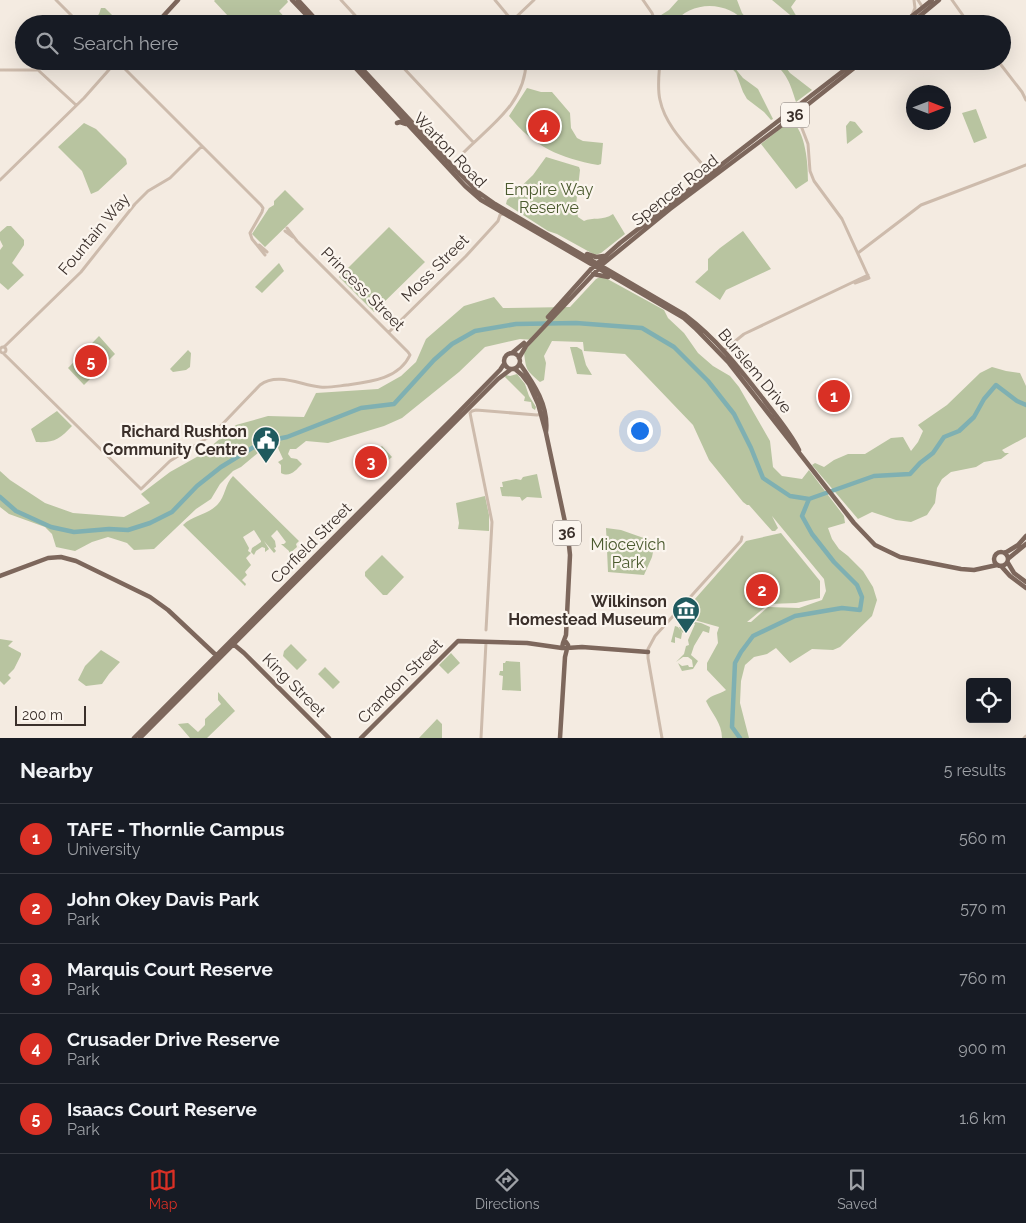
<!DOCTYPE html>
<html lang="en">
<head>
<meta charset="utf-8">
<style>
	:root { --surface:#171b24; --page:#20242c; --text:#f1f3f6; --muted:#9ea1a6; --line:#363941; --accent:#d93025 }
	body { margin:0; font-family:Raleway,sans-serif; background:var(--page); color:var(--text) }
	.controls { position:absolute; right:15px; bottom:15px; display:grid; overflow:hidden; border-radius:5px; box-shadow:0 5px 20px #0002 }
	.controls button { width:45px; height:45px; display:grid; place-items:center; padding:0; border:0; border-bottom:1px solid var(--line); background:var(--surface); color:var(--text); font:25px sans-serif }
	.compass { position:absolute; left:906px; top:85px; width:45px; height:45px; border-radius:50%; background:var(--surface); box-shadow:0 5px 20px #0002; rotate:90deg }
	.scale { position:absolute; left:15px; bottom:12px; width:71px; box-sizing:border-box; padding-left:5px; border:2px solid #3b302b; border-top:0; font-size:14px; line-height:18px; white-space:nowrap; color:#3b302b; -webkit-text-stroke:4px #fbf5ee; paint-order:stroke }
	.you { position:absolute; left:639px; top:430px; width:18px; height:18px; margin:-12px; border:4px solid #fff; border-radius:50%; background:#1a73e8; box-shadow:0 0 0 8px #1a73e833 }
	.badge { display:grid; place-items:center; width:32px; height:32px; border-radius:50%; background:var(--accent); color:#fff; font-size:16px; font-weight:700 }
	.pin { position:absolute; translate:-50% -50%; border:2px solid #fff; box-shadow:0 1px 5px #0006 }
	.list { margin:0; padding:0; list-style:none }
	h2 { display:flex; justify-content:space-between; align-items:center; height:65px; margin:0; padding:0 20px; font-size:21px }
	h2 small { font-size:16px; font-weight:400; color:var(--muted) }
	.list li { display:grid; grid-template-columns:32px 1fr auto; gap:15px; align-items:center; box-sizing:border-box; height:70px; padding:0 20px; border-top:1px solid var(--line) }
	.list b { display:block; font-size:19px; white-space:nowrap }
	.list p { margin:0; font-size:16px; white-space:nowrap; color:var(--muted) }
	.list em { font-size:16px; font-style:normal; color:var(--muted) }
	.icon { flex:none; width:28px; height:28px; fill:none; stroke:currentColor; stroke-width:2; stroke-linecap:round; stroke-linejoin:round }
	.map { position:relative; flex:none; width:1026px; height:738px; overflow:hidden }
	.search { position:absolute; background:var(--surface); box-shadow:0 5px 20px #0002; left:15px; right:15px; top:15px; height:55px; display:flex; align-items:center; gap:12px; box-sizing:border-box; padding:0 18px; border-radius:28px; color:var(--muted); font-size:19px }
	.sheet { height:415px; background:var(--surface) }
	nav { display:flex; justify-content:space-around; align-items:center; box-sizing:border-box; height:70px; border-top:1px solid var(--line); background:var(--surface); font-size:14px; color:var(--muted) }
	nav a { display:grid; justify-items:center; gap:2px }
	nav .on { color:var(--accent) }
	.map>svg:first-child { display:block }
	.green { fill:#b8c4a0 }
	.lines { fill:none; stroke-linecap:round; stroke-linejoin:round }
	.river { stroke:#7fb0b2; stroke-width:4.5 }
	.minor { stroke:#cdbbac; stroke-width:3 }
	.major { stroke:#7d675c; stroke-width:4.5 }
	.labels { text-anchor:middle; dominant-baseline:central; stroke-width:4.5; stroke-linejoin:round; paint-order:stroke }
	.shield { fill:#fbf5ee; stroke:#756b66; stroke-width:1 }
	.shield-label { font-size:15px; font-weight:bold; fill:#3b302b }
	.street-label { font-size:16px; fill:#3b302b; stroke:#fbf5ee }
	.park-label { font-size:16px; fill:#4a5a2e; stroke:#fbf5ee }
	.poi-label { font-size:16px; font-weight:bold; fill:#3b302b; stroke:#fbf5ee; text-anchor:end }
</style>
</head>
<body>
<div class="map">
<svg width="1026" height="738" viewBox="0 0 1026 738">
	<rect width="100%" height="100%" fill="#f4ebe1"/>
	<!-- green -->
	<path class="green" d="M215,0H287L288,2L279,11L288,21L285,24H232L228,16L214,1Z
		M678,0H737L742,13L751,24H747C728,0 691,0 673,24H661L658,17L669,10Z
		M772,0H796L791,7L801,24Z
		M101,8H105L121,24H90L99,14Z
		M725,61H729L743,78L758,89L773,119L771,120L764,112L747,99L743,92L736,73Z
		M771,61H781L790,73L812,90L796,102C790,83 787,73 771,61Z
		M527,88L541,92H552L570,113L571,128L577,138L583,141L603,143L601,164L598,165C560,158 534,147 509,116Z
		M976,109L987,138L974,143L962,113Z
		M791,120C806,132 808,164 808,181L796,189L761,144Z
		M850,121L855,122L863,132L847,144L846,126Z
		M84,123L96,129L126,159L127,164L98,191L91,194L82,171L58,147Z
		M546,157L579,167L580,170L576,205L578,217L584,221C592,217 603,221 613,214L625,234L601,253L595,255L557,234L548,231L506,204L507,200L533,175Z
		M285,190L304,209L265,247L252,234L269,208L274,205V201Z
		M7,226H11L24,240V245L12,263L24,275L8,290L0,283V250L3,246L0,240V232Z
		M389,227L425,262L374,312L339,277Z
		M743,231L771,269L726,290L720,300L695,282L708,270V259L720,248Z
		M279,263L284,271L262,293L255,287Z
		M602,276L664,310L668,318L684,333L698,353L713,366L730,376L739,387L770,441L773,467L782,476L802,479L809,470L844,516L845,523L828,528L832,539L839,549L848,556L863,571L873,587L877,600L872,616L840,647L833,650L812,649L790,663L776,648L767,654L754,657L745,665L741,681L740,703L749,738H722C722,723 712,714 706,701C712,694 719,695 726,690L707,670V663L718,643L717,633L719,627L680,616L746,541L781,533L820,581V598L796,603L769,604L747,622H751L768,607L799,608L822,600L826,591L824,579L772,516L778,528L775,531H772L749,505H747L743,502L709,460L693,425L625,354L584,351L583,342L552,341L544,356L546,363L544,380L540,382C526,370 526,370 524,352L534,340L520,339L485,347L459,372L402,418L384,426L328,443L306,441L296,449H290L288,454L291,458L297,459L302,464C296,470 290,478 281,473V465L278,462L283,459L278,448H271L274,453L269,458L263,456L269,448H264L241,467L233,471L220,484L211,499L196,509L154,549L134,550L127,543L108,537L92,542L75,551L56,547L52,534L45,527L9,514L0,507V471L10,480L45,503L73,513L124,517L150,503L141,494L170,472L202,454L236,425L268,416L304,417L316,393L378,389L401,376L416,362L426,339L464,306L494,297L503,308L570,307L596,279Z
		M99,336L115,354L84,385L68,368Z
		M570,347H577L582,350L586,365L592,375L577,374Z
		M188,350L191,353L190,367L186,370L173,372L170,369Z
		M992,367L1006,371L1020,373L1026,386V437L1002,450L1005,453H1009L1001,459L984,462L976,467L951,472L942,479L937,488L935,503L927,515L911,522L896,520L872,512L858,519L812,465L815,463L824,467L834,460L848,454H865L891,438L903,437L911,451L918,442L923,431L918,425L947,405L980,373Z
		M517,374L525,384L529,396L536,407L535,410L532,408L531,402L524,401L525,397L505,377L506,375L510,376Z
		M57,411L72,426C60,439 54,443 36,442L31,429Z
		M382,446L392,457L376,471H359L354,468L359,454L372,448L374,451Z
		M537,474L542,498L527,497L522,501L520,497L502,496L500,487H503L502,482L516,479L521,480L523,477Z
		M233,476L299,541L296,544L297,547L289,554V551L281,544H284L286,542L277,530L271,536L275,541L276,547L274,548L276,551L274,553L264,541L269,549L265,552V548L262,547L256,551L254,555L251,552L252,548L261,542V541L254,530L243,537L249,548L248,551L251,553L246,558L251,565L245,572L247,575L242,580L246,584L245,586L183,525C193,515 208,515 218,504C225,497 225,484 233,476Z
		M485,496L489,515V531L458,529L459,523L456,503Z
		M606,528L621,530L655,542L652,557L644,575L608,572Z
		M382,555L404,577L387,595H383L365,576V572Z
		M689,621L701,623L710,627L709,633L703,631L694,646L691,655L698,661L693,669L682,671L678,663L682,666L688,665L689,667H693L692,660L688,657H683L676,662L684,654L686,646L689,645L688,640L695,624L690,623L687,630L684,629L683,633L681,631L682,633L681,639L675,637V643L671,642L675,626L678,627L680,630L679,627L688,628Z
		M0,639L13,641L8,646L21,653V655L14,669L8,675L11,678L4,685L0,681Z
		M291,644L307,660L297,670L283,656L284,651Z
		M101,650L120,662L109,674L102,684L86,686L78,680L85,666Z
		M451,653L460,663L448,674L439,665Z
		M506,661L520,662L521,691L502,690L503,676L499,675L500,671H503V663H505Z
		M325,667L340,682L333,689L318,674Z
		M218,692L235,711L207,738H190L178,724L188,723L198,732L205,725V719L221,704L218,700Z
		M437,719L442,724V738H419Z"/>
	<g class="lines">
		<!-- river -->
		<path class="river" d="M0,497L16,511L51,527L74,532L109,529L128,530L150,523L172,512L197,486L221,467L262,442L287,437L361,408L394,404L434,360L452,344L475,331L516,324L576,323L642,328L674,347L708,381L734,414L751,448L763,478L790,496L809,499
			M740,738L732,727L735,663L741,652L753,636L795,616L842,608L860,610L862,597L857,585L834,562L812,534L802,516L809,499L874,476L910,474L920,463L933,453L944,437L959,431L974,417L984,399L996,385L1017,401L1026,405"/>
		<!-- minor -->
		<path class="minor" d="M56,0L80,24
			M341,0L363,24
			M495,0L515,24
			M643,0L652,13L656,24
			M918,0L923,8
			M952,0L969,24
			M912,15L915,8L914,0
			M513,20L534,0
			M397,61L473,142
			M660,61C659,74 657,88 660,100C666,129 693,151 710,174
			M998,61L1022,92L1026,100
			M122,63L124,68L219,163
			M0,70H38L76,105
			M794,113L798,118L808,144L810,171L814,181L842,219L869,278L855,283
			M219,163L261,205L263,208L262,212L250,233L252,239L265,255
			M452,165C479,132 526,109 526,61
			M0,180L84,98L115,63
			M285,231L293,237
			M259,245L267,252
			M858,253L921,205L1026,165
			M389,332L466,256L498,221L500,215L505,213
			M0 350a3 3 0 1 1 6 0a3 3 0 1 1-6 0Z
			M4,347L81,272L135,204L148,191L170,178L202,146
			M723,351L744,334L868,275
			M3,353L141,489L170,461L212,435L260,385C278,372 300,385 320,387C329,388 338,386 347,385C370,382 399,379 410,355L408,352L297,241L287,228
			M486,630L492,522L470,413L472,411L476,410L537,415L542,414
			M481,738L486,642
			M662,738L648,658V649L655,636L741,541L742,537
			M1024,738L1026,736"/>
		<!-- major -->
		<path class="major" d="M292,0L315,24
			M298,0L320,24
			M156,24L178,0
			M902,24L932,0
			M910,24L939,0
			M349,61L465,186L481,200L684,318L695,328L729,363L854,523L875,545L900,557L961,569L974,570L997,565
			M355,61L460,174L478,192L495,204L685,315C717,339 740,369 764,400C776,416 790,432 799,450
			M397,123L400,122L406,124
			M587,254L596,257L604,256
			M593,274L608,277
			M548,317L591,269L620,243L856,61
			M504 361a8 8 0 1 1 16 0a8 8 0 1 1-16 0Z
			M512,353L524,343
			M519,358L526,346L604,263L670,209L778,128L863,61
			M520,364C534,384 549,406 546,432
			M515,369L522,375L529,384L538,404L546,433L568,536L570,555L566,635L563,643
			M994 559a7 7 0 1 1 14 0a7 7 0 1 1-14 0Z
			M1005,553L1018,545L1026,536
			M1009,558L1026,544
			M1008,563L1014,573L1026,582
			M1001,566L1010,576L1026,588
			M0,576L48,558L61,557L76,561L150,597L168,610L218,657
			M232,643L244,653L329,738
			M567,648L582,647L648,652
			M134,738L452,419L500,370L504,364
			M140,738L498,379L510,370
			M361,738L458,641L527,643L562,648
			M560,738L565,657L568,645L566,642L563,643L562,648H567"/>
	</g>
	<!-- icons -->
	<defs>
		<g id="civic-pin" transform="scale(1.4375)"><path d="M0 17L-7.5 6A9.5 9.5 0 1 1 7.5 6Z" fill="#1f5a5e" stroke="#fbf5ee"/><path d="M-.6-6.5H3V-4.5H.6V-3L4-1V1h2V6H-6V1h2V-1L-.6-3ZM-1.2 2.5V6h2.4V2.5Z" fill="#fff"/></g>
		<g id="museum-pin" transform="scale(1.4375)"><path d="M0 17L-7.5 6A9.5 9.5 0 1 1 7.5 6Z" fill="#1f5a5e" stroke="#fbf5ee"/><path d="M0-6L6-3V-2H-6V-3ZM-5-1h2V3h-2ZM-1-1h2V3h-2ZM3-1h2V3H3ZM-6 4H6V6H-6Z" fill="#fff"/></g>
	</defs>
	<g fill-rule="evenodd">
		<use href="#civic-pin" x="266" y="440"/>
		<use href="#museum-pin" x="686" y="610"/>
	</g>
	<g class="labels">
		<!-- shield labels -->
		<g class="shield">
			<rect x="781" y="102.5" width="28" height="25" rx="4"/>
			<rect x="553" y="520.5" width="28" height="25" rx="4"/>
		</g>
		<g class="shield-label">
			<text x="795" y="115">36</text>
			<text x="567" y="533">36</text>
		</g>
		<!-- street labels -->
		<g class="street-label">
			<text transform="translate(450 150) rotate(46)">Warton Road</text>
			<text transform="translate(675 190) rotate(-38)">Spencer Road</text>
			<text transform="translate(94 234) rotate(-50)">Fountain Way</text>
			<text transform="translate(435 268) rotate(-45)">Moss Street</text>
			<text transform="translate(363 289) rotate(45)">Princess Street</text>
			<text transform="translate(755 371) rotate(50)">Burslem Drive</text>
			<text transform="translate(311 543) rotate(-45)">Corfield Street</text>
			<text transform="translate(400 681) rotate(-45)">Crandon Street</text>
			<text transform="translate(294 685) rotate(45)">King Street</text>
		</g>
		<!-- park labels -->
		<g class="park-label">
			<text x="549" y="189">Empire Way<tspan x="549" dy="18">Reserve</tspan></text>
			<text x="628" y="544">Miocevich<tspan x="628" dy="18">Park</tspan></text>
		</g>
		<!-- poi labels -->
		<g class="poi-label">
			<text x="247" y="431">Richard Rushton<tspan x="247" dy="18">Community Centre</tspan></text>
			<text x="667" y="601">Wilkinson<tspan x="667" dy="18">Homestead Museum</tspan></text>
		</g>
	</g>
</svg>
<div class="controls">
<button><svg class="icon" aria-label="locate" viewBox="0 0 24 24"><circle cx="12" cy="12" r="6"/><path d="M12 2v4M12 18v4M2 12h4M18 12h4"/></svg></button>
</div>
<svg class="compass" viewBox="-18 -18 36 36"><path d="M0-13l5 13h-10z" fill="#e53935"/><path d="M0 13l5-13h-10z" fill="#9ea1a6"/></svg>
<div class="scale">200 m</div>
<div class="you"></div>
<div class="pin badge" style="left:834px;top:396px">1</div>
<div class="pin badge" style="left:762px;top:590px">2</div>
<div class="pin badge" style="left:371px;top:462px">3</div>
<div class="pin badge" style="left:544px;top:126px">4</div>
<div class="pin badge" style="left:91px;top:361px">5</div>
<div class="search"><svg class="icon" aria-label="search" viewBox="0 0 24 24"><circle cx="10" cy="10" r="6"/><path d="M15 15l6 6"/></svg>Search here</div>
</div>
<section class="sheet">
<h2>Nearby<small>5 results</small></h2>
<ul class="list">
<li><span class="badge">1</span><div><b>TAFE - Thornlie Campus</b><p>University</p></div><em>560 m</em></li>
<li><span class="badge">2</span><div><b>John Okey Davis Park</b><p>Park</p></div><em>570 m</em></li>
<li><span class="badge">3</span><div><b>Marquis Court Reserve</b><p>Park</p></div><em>760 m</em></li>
<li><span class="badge">4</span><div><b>Crusader Drive Reserve</b><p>Park</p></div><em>900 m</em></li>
<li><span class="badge">5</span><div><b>Isaacs Court Reserve</b><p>Park</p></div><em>1.6 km</em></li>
</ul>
</section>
<nav>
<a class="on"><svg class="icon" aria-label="map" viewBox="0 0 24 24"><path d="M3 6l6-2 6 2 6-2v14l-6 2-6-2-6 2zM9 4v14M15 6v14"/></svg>Map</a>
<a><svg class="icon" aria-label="directions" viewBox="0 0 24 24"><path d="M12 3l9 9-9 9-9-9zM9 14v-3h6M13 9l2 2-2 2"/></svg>Directions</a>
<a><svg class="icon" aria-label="saved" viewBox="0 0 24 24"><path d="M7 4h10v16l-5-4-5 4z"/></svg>Saved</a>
</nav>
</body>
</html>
